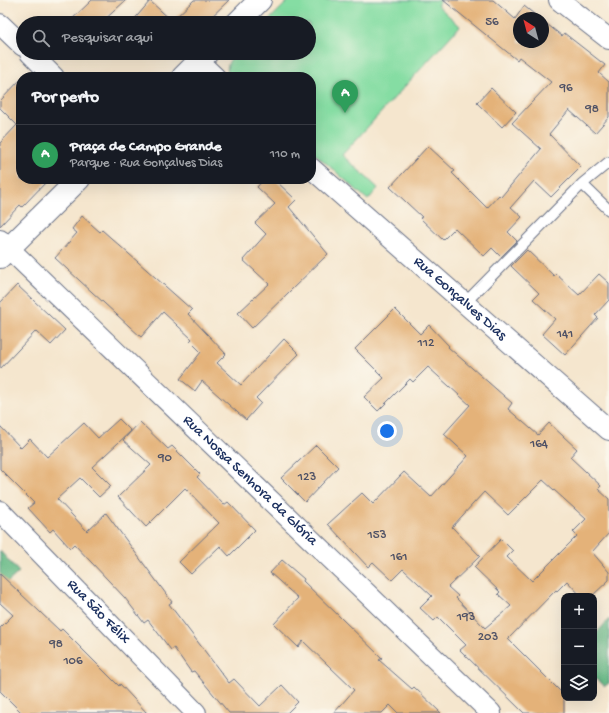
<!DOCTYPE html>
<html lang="pt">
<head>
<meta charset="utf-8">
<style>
	:root { --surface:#171b24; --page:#20242c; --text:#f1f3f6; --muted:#9ea1a6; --line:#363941; --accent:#d93025 }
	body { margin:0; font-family:"Gochi Hand",sans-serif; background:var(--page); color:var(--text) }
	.controls { position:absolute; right:12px; bottom:12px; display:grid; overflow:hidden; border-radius:8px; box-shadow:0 4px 16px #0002 }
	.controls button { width:36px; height:36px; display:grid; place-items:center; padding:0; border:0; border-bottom:1px solid var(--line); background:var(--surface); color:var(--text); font:20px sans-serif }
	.compass { position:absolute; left:513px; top:12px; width:36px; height:36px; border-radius:50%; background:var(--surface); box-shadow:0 4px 16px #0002; rotate:324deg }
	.you { position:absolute; left:387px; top:431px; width:14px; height:14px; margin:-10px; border:3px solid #fff; border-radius:50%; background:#1a73e8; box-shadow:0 0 0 6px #1a73e833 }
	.badge { display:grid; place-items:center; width:26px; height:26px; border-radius:50%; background:var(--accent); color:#fff; font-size:13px; font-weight:700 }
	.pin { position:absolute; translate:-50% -33px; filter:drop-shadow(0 1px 2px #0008) }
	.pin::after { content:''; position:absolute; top:21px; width:14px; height:12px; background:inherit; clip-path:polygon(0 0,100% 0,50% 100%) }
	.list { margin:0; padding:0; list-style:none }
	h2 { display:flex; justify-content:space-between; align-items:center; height:52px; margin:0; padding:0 16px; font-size:17px }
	h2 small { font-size:13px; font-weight:400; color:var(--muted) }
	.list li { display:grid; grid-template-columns:26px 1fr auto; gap:12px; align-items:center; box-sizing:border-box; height:60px; padding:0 16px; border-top:1px solid var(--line) }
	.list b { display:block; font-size:15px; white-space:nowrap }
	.list p { margin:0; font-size:13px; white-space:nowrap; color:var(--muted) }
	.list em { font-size:13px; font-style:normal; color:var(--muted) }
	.icon { flex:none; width:22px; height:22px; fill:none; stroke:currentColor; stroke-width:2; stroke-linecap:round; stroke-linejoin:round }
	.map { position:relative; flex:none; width:609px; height:713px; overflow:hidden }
	.search { position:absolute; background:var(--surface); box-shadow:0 4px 16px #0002; left:16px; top:16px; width:300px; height:44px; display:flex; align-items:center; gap:10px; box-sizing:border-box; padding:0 14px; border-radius:22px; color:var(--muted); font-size:15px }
	.panel { position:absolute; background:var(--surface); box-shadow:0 4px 16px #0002; left:16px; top:72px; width:300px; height:112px; border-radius:16px }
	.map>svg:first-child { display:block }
	.green { fill:#85dda3; stroke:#508680 }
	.forest { fill:#6cbc89; stroke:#447674 }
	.building { fill:#e4b279; fill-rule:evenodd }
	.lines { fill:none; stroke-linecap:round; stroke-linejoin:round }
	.service-casing { stroke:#676f85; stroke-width:12 }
	.minor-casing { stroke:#676f85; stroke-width:22 }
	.secondary-casing { stroke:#676f85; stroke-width:24 }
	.service { stroke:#fff; stroke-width:10 }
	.minor { stroke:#fff; stroke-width:20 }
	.secondary { stroke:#fff; stroke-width:22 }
	.labels { text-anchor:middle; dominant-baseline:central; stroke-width:3; stroke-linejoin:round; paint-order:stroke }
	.number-label { font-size:13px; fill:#4d5065 }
	.street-label { font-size:15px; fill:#1b2f5e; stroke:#fbf7ec }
</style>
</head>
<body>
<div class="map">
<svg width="609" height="713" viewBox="0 0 609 713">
	<rect width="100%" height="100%" fill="#fbf7ec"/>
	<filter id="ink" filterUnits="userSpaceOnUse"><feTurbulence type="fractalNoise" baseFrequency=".025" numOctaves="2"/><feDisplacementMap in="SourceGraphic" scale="8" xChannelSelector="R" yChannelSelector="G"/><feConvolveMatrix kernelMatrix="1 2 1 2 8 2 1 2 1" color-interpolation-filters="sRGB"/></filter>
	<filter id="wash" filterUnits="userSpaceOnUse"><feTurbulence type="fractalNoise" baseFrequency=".012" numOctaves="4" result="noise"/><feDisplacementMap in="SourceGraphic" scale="16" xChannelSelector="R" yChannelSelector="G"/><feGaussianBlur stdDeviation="0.9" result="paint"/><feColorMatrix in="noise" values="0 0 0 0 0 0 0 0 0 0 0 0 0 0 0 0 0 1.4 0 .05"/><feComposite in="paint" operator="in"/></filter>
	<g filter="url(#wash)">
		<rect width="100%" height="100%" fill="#f5e6ce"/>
		<!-- green -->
		<path class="green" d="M289,0H441L437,5L460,26L342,155L378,188L368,200L311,150V77H230C224,68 229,60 236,53H309V23H266Z"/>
		<!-- forest -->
		<path class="forest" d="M0,551L19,572L8,582L0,575Z
			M609,619V683L605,686L594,678V636Z"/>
		<g id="blocks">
			<!-- building -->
			<path class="building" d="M92,0H126L101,23H68Z
				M194,0H229L205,23H133L132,22L150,1L172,21Z
				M443,0H493L515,19L524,6L539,18H519V42H543V21L562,36L564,33L605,65L599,73L609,82V117L595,133L569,110L549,134L581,167L551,197L534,181L511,207L522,217L508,232L517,241L501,257L492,248L484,256L455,228L443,240L420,218L422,217L390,187L428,146L455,171L452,173L487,208L499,195L501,197L541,149L512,123L551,82L519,57L517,60Z
				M21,79V179H49L22,207L20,205L0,226V143L17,125L0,108V101Z
				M491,88L516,112L502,127L477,103Z
				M264,179H274L296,200L289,207L328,254L252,328L238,313L269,284L243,260L266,234L255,223L275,204L257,187Z
				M82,216L100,232L102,230L192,310L188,314L226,354L217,363L241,385L284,339L299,354L256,398L261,403L246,420L202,381L195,391L180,379L201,352L190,341L192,339L163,312L141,337L55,258L77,233L72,229Z
				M527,250L554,276L556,274L579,295L599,274L609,283V300L595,315L598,318L565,355L542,334L555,319L533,299L539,293L511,266Z
				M17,285L65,330L51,345L36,331L0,369V303Z
				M395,309L420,334L429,325L449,346L448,347L512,403L508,409L538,435L549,423L577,449L570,457L601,486L598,489L609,499V533L592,552L609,572V580L592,596H581L567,581L557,591L556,590L508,639L564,695V713H524L460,650L466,645L438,617L434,621L420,608L432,596L403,569L392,580L373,562L368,567L328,524L362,493L373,504L404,472L431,497L468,456L444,434L470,405L428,367L413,382L410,379L378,411L364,397L384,378L355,349ZM543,480L586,519L573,532L577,536L532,581L507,557L513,551L501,539L474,567L500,592L498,594L511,606L485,628L456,598L458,596L448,587L480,556L452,527L484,492L508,515Z
				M119,419L131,431L92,467L111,486L99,497L80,478L57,499L87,531L106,513L172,602L169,604L229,683L234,679L260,706L282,685L298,702L287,713H229L194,671L191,672L174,648L171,650L148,620L144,623L125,598L74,544L70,548L53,529L50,532L28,508L34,503L0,469V426L21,448L30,439L47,457L84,423L98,438Z
				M140,422L168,449L172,446L200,474L197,477L224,505L228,502L255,530L229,556L220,546L191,574L179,562L219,523L185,488L146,527L118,497L151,465L123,440Z
				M316,445L338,467L305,502L281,478Z
				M282,560L304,579L303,581L382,658L379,660L412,689L414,687L441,713H398L390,705L382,713H334L354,690L303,641L298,647L274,624L298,598L270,573Z
				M0,574L60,631L62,629L119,686L120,684L147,713H22L0,691V628L13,615L0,603Z"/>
		</g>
	</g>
	<g filter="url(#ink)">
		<use href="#blocks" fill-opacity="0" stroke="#676f85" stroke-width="1"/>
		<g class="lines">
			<!-- service casing -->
			<g class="service-casing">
				<path id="service" d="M582,184L609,210
					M465,303L582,184L609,162"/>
			</g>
			<!-- minor casing -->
			<g class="minor-casing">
				<g id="minor">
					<path d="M559,0L609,39"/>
					<path d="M0,24L23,46"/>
					<path d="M30,53L54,77"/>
					<path d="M199,62L215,77"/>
					<path id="s1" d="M311,168L609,430"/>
					<path id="s2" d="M0,240L491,713"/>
					<path id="s3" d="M0,511L196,713"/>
				</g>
			</g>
			<!-- secondary casing -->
			<g class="secondary-casing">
				<path id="secondary" d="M237,23L260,0
					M183,77L207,53
					M0,257L79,179"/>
			</g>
			<!-- service -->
			<use href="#service" class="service"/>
			<!-- minor -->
			<use href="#minor" class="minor"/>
			<!-- secondary -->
			<use href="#secondary" class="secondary"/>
		</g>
	</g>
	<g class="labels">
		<!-- number labels -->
		<g class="number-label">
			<text x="492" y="22">56</text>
			<text x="566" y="88">96</text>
			<text x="592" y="109">98</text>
			<text x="565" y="334">141</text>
			<text x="426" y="343">112</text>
			<text x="539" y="444">164</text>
			<text x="165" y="458">90</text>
			<text x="307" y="477">123</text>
			<text x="377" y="535">153</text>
			<text x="399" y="557">161</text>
			<text x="466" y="617">193</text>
			<text x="488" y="637">203</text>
			<text x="56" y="644">98</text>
			<text x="73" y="661">106</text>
		</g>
		<!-- street labels -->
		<g class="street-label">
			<text stroke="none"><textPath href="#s1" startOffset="198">Rua Gonçalves Dias</textPath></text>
			<text stroke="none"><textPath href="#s2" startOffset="347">Rua Nossa Senhora da Glória</textPath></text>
			<text stroke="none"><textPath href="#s3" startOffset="141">Rua São Félix</textPath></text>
		</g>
	</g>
</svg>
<div class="controls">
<button>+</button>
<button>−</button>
<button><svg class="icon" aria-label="layers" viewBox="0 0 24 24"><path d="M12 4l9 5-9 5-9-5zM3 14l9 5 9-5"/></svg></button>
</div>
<svg class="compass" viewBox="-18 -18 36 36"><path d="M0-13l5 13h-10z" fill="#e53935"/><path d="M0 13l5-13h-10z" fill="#9ea1a6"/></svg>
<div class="you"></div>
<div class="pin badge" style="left:345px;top:113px;background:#2e9e5b">A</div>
<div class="search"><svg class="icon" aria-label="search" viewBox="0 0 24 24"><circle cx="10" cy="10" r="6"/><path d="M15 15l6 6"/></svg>Pesquisar aqui</div>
<section class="panel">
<h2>Por perto<small></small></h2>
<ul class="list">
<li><span class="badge" style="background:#2e9e5b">A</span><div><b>Praça de Campo Grande</b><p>Parque · Rua Gonçalves Dias</p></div><em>110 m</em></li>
</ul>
</section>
</div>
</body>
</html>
